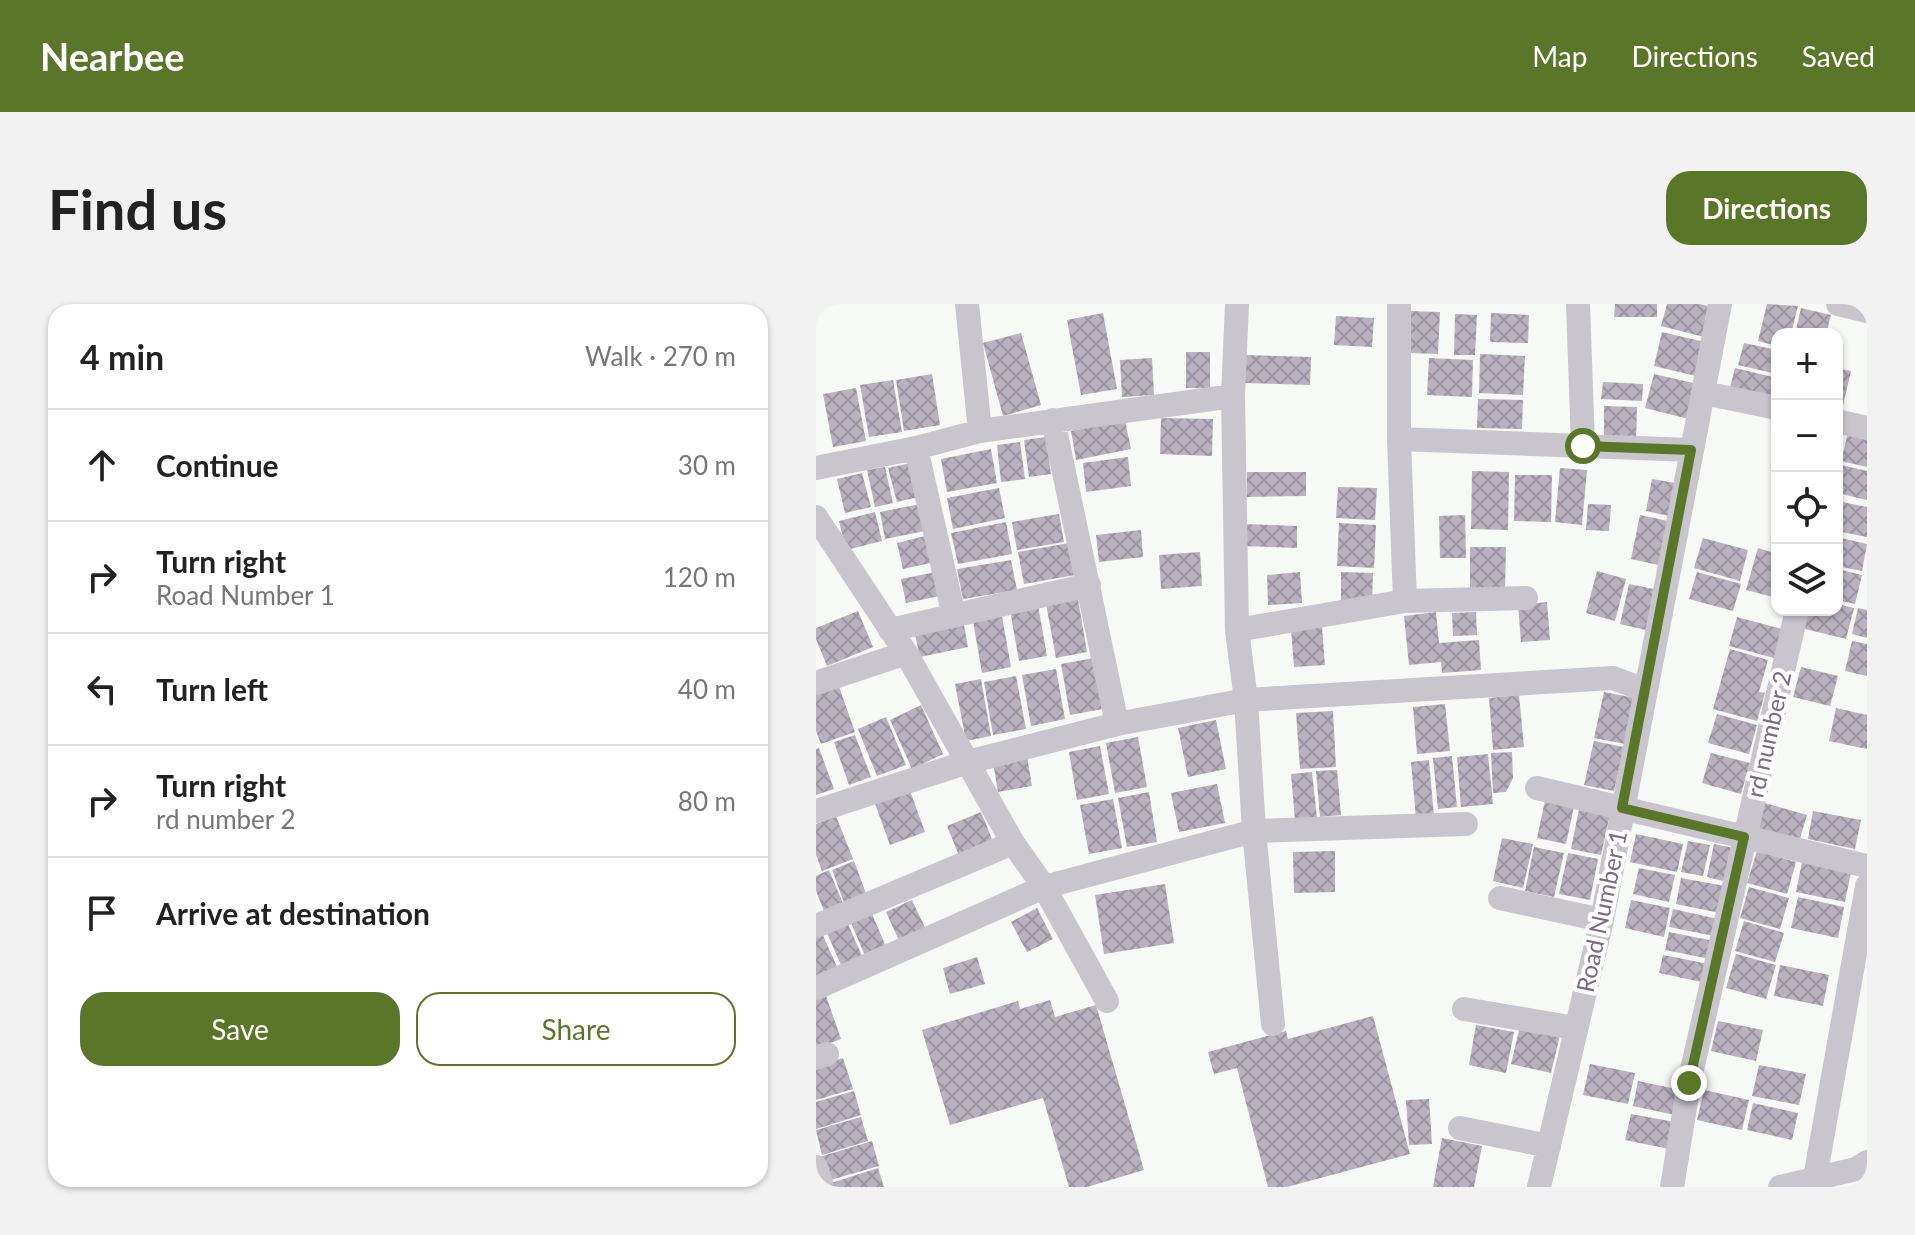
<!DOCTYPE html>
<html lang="en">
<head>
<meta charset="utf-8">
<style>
	:root { --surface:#fff; --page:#f2f2f2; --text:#222; --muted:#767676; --line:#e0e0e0; --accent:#5a7629 }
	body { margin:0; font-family:Lato,sans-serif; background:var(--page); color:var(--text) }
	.controls { position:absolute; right:24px; top:24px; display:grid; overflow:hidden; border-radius:16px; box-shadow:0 2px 6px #0004 }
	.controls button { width:72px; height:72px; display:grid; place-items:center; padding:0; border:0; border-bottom:2px solid var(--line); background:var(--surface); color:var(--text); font:40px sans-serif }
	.stop { position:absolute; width:24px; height:24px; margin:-18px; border:6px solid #5a7629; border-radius:50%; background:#fff }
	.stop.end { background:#5a7629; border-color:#fff; box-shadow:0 2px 8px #0008 }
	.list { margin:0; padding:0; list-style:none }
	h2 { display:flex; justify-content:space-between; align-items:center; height:104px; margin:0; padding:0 32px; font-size:34px }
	h2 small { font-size:26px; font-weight:400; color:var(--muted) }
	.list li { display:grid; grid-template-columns:52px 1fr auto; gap:24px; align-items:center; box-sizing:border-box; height:112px; padding:0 32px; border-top:2px solid var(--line) }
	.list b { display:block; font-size:30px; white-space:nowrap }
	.list p { margin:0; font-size:26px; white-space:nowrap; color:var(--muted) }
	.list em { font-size:26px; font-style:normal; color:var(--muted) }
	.actions { display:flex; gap:16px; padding:24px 32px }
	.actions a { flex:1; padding:18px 0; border:2px solid var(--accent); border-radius:24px; text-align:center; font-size:28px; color:var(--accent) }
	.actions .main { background:var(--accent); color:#fff }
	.icon { flex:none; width:44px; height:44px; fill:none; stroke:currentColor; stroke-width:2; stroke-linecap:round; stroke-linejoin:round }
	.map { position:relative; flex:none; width:1051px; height:883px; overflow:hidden; border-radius:24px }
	header { display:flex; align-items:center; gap:48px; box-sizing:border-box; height:112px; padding:0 40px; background:var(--accent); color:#fff }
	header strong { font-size:38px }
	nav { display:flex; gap:44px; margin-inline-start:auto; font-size:28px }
	.intro { display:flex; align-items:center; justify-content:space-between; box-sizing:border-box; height:192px; padding:0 48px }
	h1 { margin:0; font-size:56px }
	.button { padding:20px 36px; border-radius:24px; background:var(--accent); color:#fff; font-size:28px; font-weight:700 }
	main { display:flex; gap:48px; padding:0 48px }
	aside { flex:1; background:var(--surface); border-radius:24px; box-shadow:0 2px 6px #0004 }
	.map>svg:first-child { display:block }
	.building { fill:url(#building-cross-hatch) }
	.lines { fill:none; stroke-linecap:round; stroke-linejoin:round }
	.minor { stroke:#c9c5cc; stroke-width:24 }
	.route { stroke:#5a7629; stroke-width:10 }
	.labels { text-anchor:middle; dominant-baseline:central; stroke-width:8; stroke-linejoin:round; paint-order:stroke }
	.street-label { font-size:24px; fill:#7a6987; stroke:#fff }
</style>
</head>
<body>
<header>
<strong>Nearbee</strong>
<nav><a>Map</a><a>Directions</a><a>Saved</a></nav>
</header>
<div class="intro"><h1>Find us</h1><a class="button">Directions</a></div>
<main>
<aside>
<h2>4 min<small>Walk · 270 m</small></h2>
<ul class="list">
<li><svg class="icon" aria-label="ahead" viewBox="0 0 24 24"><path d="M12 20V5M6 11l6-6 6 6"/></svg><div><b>Continue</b></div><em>30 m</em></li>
<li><svg class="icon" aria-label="right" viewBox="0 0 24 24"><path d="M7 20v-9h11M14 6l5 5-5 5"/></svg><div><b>Turn right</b><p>Road Number 1</p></div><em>120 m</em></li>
<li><svg class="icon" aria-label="left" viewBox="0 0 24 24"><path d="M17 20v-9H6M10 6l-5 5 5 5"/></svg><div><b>Turn left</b></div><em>40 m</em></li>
<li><svg class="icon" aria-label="right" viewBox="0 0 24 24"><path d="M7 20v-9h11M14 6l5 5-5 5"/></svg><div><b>Turn right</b><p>rd number 2</p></div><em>80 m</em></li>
<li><svg class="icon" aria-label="arrive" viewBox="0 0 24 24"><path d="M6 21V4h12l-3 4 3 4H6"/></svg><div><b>Arrive at destination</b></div></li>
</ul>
<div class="actions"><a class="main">Save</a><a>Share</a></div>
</aside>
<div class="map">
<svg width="1051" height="883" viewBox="0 0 1051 883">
	<defs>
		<pattern id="building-cross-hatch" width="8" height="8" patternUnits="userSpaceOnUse" patternTransform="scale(2)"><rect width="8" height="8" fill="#b9b2be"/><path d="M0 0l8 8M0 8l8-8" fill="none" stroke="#9b95a0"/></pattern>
	</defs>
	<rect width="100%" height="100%" fill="#f7f9f7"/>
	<!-- building -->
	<path class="building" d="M799,0H841V13H798Z
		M851,0H884L900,4L892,34L845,22Z
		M951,0L982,2L975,30H961V42L942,37Z
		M985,4L1015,11L1010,30H979Z
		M594,7L624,8L622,50L593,49Z
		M287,9L301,85L265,91L251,16Z
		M675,9L713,11L712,39L674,38Z
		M639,10L661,11L659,51H638Z
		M520,12L558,14L556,43L518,41Z
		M846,28L893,39L884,73L838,62Z
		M205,29L225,101L187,112L167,39Z
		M928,39L961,46V70L922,61Z
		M370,48H394V84H370Z
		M664,50L709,52L707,91L663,89Z
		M429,51L495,53L494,81L428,79Z
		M336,54L338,91L306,93L304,56Z
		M613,54L657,56L656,93L611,91Z
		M919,64L961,74L959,94L914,84Z
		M1021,64L1035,67L1025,110L1021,109Z
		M116,70L124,121L88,127L80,76Z
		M838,70L886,81L877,116L829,104Z
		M77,76L86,128L53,133L44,81Z
		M787,78L827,80L826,97L785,95Z
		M40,84L50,137L17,143L7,90Z
		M662,95L707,96L706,125L661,124Z
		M788,102L821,103L820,139L788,138Z
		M345,114L397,115L396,152L344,150Z
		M309,116L315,145L260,156L255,127Z
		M1033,125L1051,129V163L1025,157Z
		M230,133L235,170L213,173L208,136Z
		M204,138L209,175L185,178L181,141Z
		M175,145L181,179L131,188L125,155Z
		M312,153L315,182L270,188L267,159Z
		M95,159L103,193L81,198L72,164Z
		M1021,160L1051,167V196L1021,189Z
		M69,163L77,199L59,203L51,166Z
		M744,164L771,166L766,221L739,218Z
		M656,167L693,168L692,226L655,225Z
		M431,168H490V192L431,193Z
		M46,169L55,203L29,209L21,175Z
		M699,171H736L735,218L698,217Z
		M836,175L865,180L858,213L830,207Z
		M522,183L561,184L559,216L520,214Z
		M183,184L189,214L137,225L131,194Z
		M1021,197L1051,203V233L1021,227Z
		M104,200L109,227L69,235L64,208Z
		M772,200L795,201L793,227L770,226Z
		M59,208L66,237L30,246L23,217Z
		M243,210L248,238L201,246L196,218Z
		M649,211L650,254H624L623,212Z
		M824,211L856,218L847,262L815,255Z
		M190,218L196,250L142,260L135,229Z
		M523,219L560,221L558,264L521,262Z
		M426,220L481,222V244L425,242Z
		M325,226L327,253L283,258L280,231Z
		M113,231L119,258L87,265L81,239Z
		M1021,233L1051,240L1046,267L1021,262Z
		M887,234L932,246L924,277L878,264Z
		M253,239L259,271L208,280L202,248Z
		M654,243H690L689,285H654Z
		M942,244L961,250V294L930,286Z
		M384,248L386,282L345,285L343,251Z
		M195,256L201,286L147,295L141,265Z
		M1021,265L1046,271L1039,300L1021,296Z
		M781,267L810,275L799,317L770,309Z
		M120,268L124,292L90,299L85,275Z
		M484,268L486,299L452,301L451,271Z
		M525,268L557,269L556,297L525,296Z
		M881,268L925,280L917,307L873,295Z
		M813,280L843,286L834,327L804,320Z
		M262,295L271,348L240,354L230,300Z
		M731,298L734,336L705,338L702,301Z
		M1021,300L1038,304L1030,335L985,324L989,306H1021Z
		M222,301L231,352L203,357L194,306Z
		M1042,304L1051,306V334L1036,330Z
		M42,307L57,343L11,362L0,335V324Z
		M620,308L623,339L663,336L665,366L626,369L625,358L593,361L588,312Z
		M660,308L661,331L637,332L636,309Z
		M186,312L195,363L166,369L157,317Z
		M921,313L966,325L958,354L913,342Z
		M147,316L152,343L104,353L98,326Z
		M506,323L509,361L478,363L475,325Z
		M1036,337L1051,340V372L1029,367Z
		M914,345L952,356L943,388L949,389L941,417L897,405Z
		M278,354L287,405L254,411L245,360Z
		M985,363L1022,372L1014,402L977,393Z
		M240,365L249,415L215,422L206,371Z
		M200,372L210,425L177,431L168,378Z
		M165,375L175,432L150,437L139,380Z
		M22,380L39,428L5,440L0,427V388Z
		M788,388L819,394L809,440L778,434Z
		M703,391L708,443L677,446L673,394Z
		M629,400L634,447L601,450L597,403Z
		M105,401L127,450L96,465L74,416Z
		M1020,404L1051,411V445L1013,437Z
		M517,407L520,463L484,465L480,409Z
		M901,410L941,421L933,450L892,439Z
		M70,413L90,461L61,472L42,425Z
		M400,416L410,465L372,473L362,424Z
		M39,431L55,473L33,481L18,438Z
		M322,433L331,483L299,489L290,439Z
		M778,437L808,443L798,487L768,481Z
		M284,442L293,490L261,496L253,448Z
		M3,444L18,485L0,491V445Z
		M696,448L697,474L690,488L677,489L675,449Z
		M895,449L934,459L925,490L886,479Z
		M672,450L677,500L645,503L641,453Z
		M211,452L216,482L182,488L177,458Z
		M636,452L641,503L622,505L617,454Z
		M613,456L618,512L600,514L595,458Z
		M521,466L525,511L504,513L500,467Z
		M496,468L501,514L479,516L475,470Z
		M401,480L409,519L363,528L355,489Z
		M93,484L109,528L74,541L58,497Z
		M333,488L341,538L311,543L302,494Z
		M730,492L759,498L750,540L721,534Z
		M297,495L306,544L273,550L264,501Z
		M949,499L991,511L982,541L941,530Z
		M764,500L795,506L785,551L755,545Z
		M997,507L1045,516L1039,545L992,535Z
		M165,508L178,540L144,554L131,522Z
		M20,512L37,555L6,567L0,551V520Z
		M820,530L867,540L861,568L814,558Z
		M686,534L717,540L707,584L677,577Z
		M872,537L894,541L887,572L865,568Z
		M898,540L918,544L911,578L891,573Z
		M718,543L748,549L738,593L709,587Z
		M519,547V588L478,589L477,548Z
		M941,547L980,558L971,590L931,579Z
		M752,549L782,555L774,596L743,590Z
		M38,557L51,592L29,601L16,566Z
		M986,558L1035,568L1029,598L980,588Z
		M823,564L859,571L853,598L817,590Z
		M13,566L28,602L9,609L0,587V572Z
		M865,574L909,582L904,609L860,600Z
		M349,580L358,639L288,650L279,591Z
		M933,583L973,594L964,625L924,614Z
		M982,593L1028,603L1022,634L975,624Z
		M96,596L112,630L86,643L70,608Z
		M815,596L854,604L848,633L809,624Z
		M221,604L237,635L211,648L195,618Z
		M857,605L902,615L898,632L853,623Z
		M56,610L71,645L50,654L35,619Z
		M928,617L968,629L959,658L919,647Z
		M31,618L47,654L26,663L10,627Z
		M853,628L898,637L894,655L849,646Z
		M6,629L21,663L0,672V631Z
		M920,650L960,661L950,695L910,684Z
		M847,651L893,660L890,679L843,669Z
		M161,653L169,680L134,690L127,664Z
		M964,661L1013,671L1007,702L958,692Z
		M9,689L25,735L0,744V692Z
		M234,696L239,713L280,701L328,866L271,883H253L227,794L134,821L106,726L202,697L204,705Z
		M557,712L594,850L471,883H452L421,764L398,770L392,748L470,727L472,735Z
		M902,717L947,726L940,757L895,747Z
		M660,721L698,728L690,769L653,761Z
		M704,722L744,731L735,769L695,760Z
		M27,754L37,785L0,796V762Z
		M774,760L819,769L812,800L767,791Z
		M943,761L990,770L983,801L936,792Z
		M822,777L865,786L859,811L817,802Z
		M888,786L933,796L926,826L881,816Z
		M38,787L45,811L0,825V798Z
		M613,795L616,840L593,841L590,796Z
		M937,799L982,809L976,836L931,826Z
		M815,810L859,818L853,845L809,836Z
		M45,813L52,837L6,851L0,826Z
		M626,834L666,842L658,883H617Z
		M56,837L63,862L11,877L4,853Z
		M62,864L68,883H16L15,879Z"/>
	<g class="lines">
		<!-- minor -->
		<path class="minor" d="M151,0L164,127
			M421,0L417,92L421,326L430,396L438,527L457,720
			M583,0V135L589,297
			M762,0L767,142
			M1022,0L1051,7
			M888,89L961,104
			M237,116L301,420
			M1021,117L1051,124
			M583,135L875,146
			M100,144L138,312
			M0,164L100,144L164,127L417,92
			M0,213L90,349L197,539L228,583L291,697
			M74,326L273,281
			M421,326L589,297L710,294
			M0,379L90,349
			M721,484L1051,562
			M0,507L152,458L301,420L430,396L797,374L829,386
			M684,594L786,616
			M0,622L197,539
			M0,684L228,583L438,527L650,520
			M648,705L759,724
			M0,754L11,750
			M644,824L733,842
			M0,863L6,883
			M999,874L1051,582
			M723,883L786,616L904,0
			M856,883L873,779L981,306
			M964,883L1040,865L1051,858"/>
	</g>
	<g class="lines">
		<!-- route -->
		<path class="route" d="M767,142L875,146L806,504L928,533L873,779"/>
	</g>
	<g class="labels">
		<!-- street labels -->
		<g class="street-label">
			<text transform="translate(952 430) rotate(-77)">rd number 2</text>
			<text transform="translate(785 607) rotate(-78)">Road Number 1</text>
		</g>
	</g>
</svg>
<div class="controls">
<button>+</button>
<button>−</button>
<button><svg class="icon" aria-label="locate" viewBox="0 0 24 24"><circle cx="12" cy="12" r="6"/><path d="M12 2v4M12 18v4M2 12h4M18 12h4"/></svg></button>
<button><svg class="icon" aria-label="layers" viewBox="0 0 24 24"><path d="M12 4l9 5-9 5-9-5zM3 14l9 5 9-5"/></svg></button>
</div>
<div class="stop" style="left:767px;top:142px"></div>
<div class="stop end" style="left:873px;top:779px"></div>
</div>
</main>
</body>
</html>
